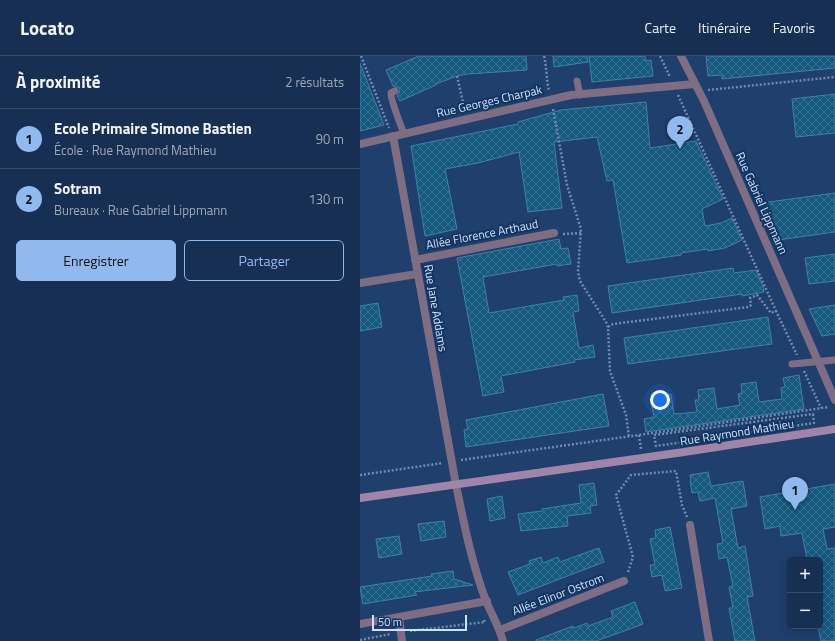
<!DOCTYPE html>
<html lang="fr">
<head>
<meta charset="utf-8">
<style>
	:root { --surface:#172f52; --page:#203759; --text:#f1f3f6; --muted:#9ea9b8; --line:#364a69; --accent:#90b9f0 }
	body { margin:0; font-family:"Titillium Web",sans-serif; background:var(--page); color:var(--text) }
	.controls { position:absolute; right:12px; bottom:12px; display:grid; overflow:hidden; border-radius:6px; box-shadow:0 2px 10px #0003 }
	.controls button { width:36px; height:36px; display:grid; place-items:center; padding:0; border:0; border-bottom:1px solid var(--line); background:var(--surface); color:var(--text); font:20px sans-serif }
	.scale { position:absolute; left:12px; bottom:10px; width:95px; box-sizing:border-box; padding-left:4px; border:2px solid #cde1fd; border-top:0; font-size:11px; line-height:14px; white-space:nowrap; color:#cde1fd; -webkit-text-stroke:3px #143461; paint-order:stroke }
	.you { position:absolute; left:300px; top:344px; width:14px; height:14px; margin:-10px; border:3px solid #fff; border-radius:50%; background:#1a73e8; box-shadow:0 0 0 6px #1a73e833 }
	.badge { display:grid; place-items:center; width:26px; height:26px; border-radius:50%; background:var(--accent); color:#111; font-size:13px; font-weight:700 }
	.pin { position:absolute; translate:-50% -33px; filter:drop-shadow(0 1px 2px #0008) }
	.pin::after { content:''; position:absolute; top:21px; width:14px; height:12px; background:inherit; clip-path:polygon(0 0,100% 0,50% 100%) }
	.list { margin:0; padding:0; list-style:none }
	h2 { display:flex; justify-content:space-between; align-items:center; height:52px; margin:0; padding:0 16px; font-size:17px }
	h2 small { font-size:13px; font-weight:400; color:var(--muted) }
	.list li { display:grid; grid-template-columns:26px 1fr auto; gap:12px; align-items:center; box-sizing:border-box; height:60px; padding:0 16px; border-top:1px solid var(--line) }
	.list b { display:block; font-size:15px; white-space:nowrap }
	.list p { margin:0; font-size:13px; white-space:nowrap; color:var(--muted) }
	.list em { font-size:13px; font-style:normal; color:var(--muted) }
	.actions { display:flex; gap:8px; padding:12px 16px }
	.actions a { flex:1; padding:9px 0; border:1px solid var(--accent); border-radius:6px; text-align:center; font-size:14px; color:var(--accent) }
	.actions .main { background:var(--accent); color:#111 }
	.map { position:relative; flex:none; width:475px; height:585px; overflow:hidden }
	header { display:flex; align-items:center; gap:24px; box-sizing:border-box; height:56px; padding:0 20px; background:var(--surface); border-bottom:1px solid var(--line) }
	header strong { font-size:19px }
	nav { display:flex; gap:22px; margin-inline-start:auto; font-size:14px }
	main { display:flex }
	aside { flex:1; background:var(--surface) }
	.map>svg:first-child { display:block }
	.building { fill:url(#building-cross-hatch); stroke:#4180a7 }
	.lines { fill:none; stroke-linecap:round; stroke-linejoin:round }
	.path { stroke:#708ab0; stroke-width:2.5; stroke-dasharray:2 2; stroke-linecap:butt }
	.lane { stroke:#7e6d83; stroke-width:7 }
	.street { stroke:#7e6d83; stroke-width:8 }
	.secondary { stroke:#a085a9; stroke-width:8 }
	.labels { text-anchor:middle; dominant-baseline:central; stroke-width:4; stroke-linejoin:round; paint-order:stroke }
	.street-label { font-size:12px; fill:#cde1fd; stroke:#143461 }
</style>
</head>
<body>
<header>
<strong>Locato</strong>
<nav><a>Carte</a><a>Itinéraire</a><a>Favoris</a></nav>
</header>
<main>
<aside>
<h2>À proximité<small>2 résultats</small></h2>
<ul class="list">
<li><span class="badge">1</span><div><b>Ecole Primaire Simone Bastien</b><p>École · Rue Raymond Mathieu</p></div><em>90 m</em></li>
<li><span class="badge">2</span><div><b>Sotram</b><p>Bureaux · Rue Gabriel Lippmann</p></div><em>130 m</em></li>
</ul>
<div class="actions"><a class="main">Enregistrer</a><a>Partager</a></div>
</aside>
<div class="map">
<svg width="475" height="585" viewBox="0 0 475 585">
	<defs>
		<pattern id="building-cross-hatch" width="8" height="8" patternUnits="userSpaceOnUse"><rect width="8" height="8" fill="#15597e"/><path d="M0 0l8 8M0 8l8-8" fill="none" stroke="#367191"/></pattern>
	</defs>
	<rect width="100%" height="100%" fill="#1f3f6d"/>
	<!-- building -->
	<path class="building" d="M59,0H166L167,14L108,18L97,20L76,28V29L40,45L37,40L39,37L40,33L37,31L33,30L26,14Z
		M193,0H227L228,6L194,11Z
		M229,0H285L286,5L291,4L293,20L232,26Z
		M346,0H475V12L362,23V19L348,20Z
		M0,7L24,69L0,75Z
		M475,38V77L436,81L432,43Z
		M286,46L290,92L336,85L363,143L342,153L345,170L361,167L372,162L382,184L365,192L348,195V193L321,197V199L267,207L253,124L247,125L237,81L194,86L202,152L168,156L159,96L118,107L85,113L97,173L65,180L51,90L158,68V66L201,54Z
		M475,137V176L418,184L401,147Z
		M199,183L201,193L208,192L211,208L197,210V208L123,221L129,257L204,244L203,241L217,239L219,255L213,256L219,292L233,289L235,301L214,304L215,306L141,320L144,336L123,340L97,202Z
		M475,198V225L449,228L445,202Z
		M373,212L374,217L396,214L404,233H403L404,236L382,240V238L252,257L248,230Z
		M18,247L22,271L0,275V250Z
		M475,249V278L462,280L449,253Z
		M408,261L412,288L268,308L264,282Z
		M439,319L444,353L286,376L284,363L294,361L292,350L297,349L295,340L311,338L314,358L337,356L335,344H339L338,334L354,332L357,353L380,349L378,338L382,337L381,328L396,326L399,346L422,343L421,332L425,331L423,322Z
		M243,338L249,370L106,391L104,374L108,373L106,364Z
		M348,416L351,430L383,425L387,450L371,453L378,492L385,490L393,540L387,541L395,585H375L369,552H373L369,531L373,530L367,501L359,503L357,488L363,487L355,442L340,445L338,436L332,437L330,425H331L330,419Z
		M234,427L237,449L230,450L231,457L207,460L208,470L161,475L158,458L182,455V453L221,447L219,429Z
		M475,428V471L463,473L467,493L475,492V585H461L458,570H460V504H447L442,477L421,480L420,470L405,473L400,441Z
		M142,440L145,462L130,465L127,443Z
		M84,465L86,481L61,485L58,468Z
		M310,471L322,532L305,535L302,519L292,521L290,509H295L290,483L296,482L295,474Z
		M39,480L42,498L19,502L16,483Z
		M239,492L244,506L158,539L148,516L170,508L169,505L181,501L183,507L198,501L200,506Z
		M93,515L94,523L113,529L54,536L57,539L3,548L0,531L72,520L71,518Z
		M275,546L283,568L267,574L236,585H176V584L213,570L214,572L227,567L228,570L253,561L251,555Z"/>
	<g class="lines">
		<!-- path -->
		<path class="path" d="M1,0L29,72
			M184,0C187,12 186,23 189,35
			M300,0L310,21
			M97,20L105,55
			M348,34L475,21
			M318,39L416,255
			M193,53L207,129L221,173L218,216L220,225L246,266L248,271L250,315L266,359L269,381
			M203,178L221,177
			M248,271L253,268L389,251L391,249L390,242L397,239L411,257L416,255L437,299
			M444,315L461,352
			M453,358L454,367L296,390L294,379Z
			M279,379L281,393
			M101,404L279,379L469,351
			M0,419L83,407
			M268,516L273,501L256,439L271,419L316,415L322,449L327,461
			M50,575L125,566L124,564
			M0,584L31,578"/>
		<!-- lane -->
		<path class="lane" d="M217,25L220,39
			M35,35L31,37C30,42 41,70 44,78
			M432,308L475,304"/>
		<!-- street -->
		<path class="street" d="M321,0L344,45L475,344
			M33,80L96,429C104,468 112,508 126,545C132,559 139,571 143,585
			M0,88L211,39L335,28
			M55,204L194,177
			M0,227L57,218
			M330,469L349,585
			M39,561L42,585
			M0,568L127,545
			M140,574L264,525"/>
		<!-- secondary -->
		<path class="secondary" d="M0,442L324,396L475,373"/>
	</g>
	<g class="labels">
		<!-- street labels -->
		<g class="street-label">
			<text transform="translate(129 45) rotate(-13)">Rue Georges Charpak</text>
			<text transform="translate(402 147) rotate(66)">Rue Gabriel Lippmann</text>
			<text transform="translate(122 178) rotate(-11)">Allée Florence Arthaud</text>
			<text transform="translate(76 252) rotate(80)">Rue Jane Addams</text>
			<text transform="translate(377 376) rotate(-9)">Rue Raymond Mathieu</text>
			<text transform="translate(198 538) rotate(-21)">Allée Elinor Ostrom</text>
		</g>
	</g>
</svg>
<div class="controls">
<button>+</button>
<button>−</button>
</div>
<div class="scale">50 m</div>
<div class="you"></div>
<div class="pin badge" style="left:435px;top:454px">1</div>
<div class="pin badge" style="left:320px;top:93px">2</div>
</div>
</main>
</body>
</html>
